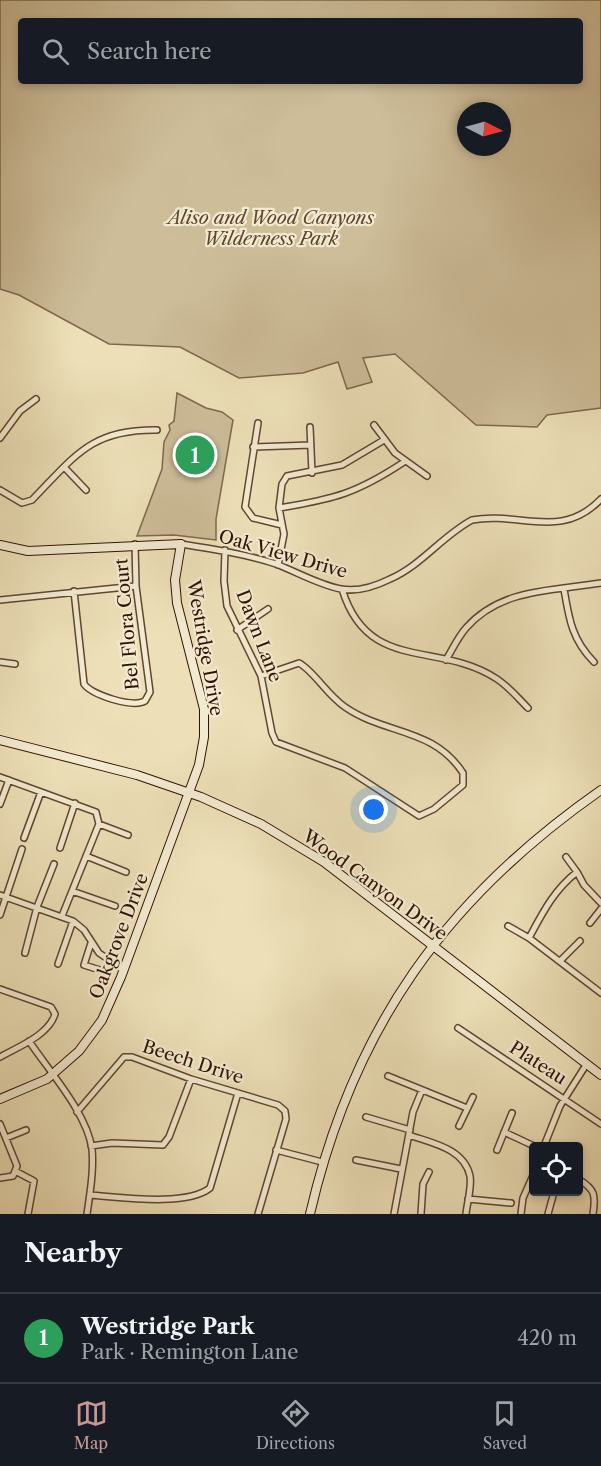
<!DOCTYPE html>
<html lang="en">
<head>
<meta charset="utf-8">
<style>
	:root { --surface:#171b24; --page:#242831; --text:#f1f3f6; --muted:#9ea1a6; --line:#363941; --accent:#c59692 }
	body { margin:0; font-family:"Libre Caslon Text",serif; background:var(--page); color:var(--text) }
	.controls { position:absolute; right:18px; bottom:18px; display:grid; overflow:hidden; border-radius:6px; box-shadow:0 3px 9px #0003 }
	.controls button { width:54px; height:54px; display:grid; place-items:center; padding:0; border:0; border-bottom:2px solid var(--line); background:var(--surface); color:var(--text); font:30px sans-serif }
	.compass { position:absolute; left:457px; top:102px; width:54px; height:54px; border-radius:50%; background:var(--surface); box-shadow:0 3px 9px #0003; rotate:96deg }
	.you { position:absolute; left:374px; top:810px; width:21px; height:21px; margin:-15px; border:4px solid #fff; border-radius:50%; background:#1a73e8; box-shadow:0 0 0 9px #1a73e833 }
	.badge { display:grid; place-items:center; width:39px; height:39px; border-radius:50%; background:var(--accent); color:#fff; font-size:20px; font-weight:700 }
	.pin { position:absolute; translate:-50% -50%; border:3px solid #fff; box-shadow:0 2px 6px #0006 }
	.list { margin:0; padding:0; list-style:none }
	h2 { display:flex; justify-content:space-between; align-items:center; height:78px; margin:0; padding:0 24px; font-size:26px }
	h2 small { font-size:20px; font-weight:400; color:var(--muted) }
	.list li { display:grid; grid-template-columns:39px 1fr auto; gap:18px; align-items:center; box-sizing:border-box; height:90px; padding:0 24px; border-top:2px solid var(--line) }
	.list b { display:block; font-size:22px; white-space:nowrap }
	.list p { margin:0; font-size:20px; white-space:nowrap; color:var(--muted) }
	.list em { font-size:20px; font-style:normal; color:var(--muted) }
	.icon { flex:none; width:33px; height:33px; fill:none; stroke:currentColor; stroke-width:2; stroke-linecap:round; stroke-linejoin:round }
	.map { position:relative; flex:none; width:601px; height:1214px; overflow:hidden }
	.search { position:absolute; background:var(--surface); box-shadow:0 3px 9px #0003; left:18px; right:18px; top:18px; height:66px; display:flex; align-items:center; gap:15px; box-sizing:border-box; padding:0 21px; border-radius:6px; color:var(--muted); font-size:22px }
	.sheet { height:168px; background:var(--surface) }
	nav { display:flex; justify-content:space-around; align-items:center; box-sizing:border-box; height:84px; border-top:2px solid var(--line); background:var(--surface); font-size:16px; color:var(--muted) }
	nav a { display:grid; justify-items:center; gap:3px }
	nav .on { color:var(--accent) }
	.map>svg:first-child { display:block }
	.green { fill:#cdbd99; stroke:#7e684d; stroke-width:1.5; fill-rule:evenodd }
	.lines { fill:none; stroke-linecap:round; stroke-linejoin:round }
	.street-casing { stroke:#5f462f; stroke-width:8 }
	.secondary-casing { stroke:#301201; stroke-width:10 }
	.street { stroke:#f3ebd1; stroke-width:5 }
	.secondary { stroke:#f3ebd1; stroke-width:8 }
	.labels { text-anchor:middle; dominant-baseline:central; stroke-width:4.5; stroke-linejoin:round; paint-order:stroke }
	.park-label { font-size:18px; font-style:italic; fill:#5f452f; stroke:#f3ebd1 }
	.street-label { font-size:18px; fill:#301201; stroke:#f3ebd1 }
</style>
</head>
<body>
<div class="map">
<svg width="601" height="1214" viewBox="0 0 601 1214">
	<rect width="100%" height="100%" fill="#ede0b8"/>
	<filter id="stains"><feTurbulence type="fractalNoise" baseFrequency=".00333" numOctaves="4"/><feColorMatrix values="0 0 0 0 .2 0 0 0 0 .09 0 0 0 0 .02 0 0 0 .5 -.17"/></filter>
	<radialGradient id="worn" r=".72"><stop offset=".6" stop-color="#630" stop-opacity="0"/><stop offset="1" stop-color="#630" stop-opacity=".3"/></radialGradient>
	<!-- green -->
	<path class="green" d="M0,0H601V408L547,415L537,427L476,425L395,354L363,358L372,382L347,389L338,362L303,373L239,378L180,347L109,344L19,295L0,289ZM21,21H580V81H21ZM466,111H502V147H466Z
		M177,393L206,408L222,412L233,420L216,519V540L174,535L137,536L162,469L164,442L170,430L169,425L174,421Z"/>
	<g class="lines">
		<!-- street casing -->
		<g class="street-casing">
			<path id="street" d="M258,423L245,507L253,518L282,525
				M374,425L395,453L427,476
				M310,427L312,473
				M0,438L20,411L36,399
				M253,447L311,445
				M65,468L86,490
				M0,490L22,503L32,500C75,456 91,429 157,430
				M279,508C335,499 357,493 404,462
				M181,544C213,549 245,554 276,564C297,572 319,585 341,589C357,592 376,586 390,579C422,565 442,536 472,520C520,511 561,541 601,499
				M225,550L224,581L227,606L261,676L272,733L276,742L345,768L419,816L434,809L463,785V773C433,727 385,735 345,707C327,695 314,671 299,663L261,676
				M278,565L284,534L279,508L282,484L287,476L342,465L384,440
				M342,589C368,674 438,640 497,679C509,687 518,698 528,708
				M564,589C569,619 572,640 594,662
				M74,591L84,684C92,695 132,708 145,701L150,692L136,586L135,544
				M0,600L136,586
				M237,630L268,609
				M446,660C452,650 458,637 466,628C501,588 553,591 601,583
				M0,662L15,664
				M0,777L96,812L99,824L62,916
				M0,804L9,780
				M99,824L128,835
				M24,838L41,792
				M60,848L75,803
				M86,856L126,872
				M566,857L577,872
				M72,891L115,906
				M0,895L73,921L84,930L99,953L124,970
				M601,903L584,885L577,872C554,890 543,912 529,938L601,993
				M0,915L22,849
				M590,923L601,909
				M508,926L529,938
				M91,943L84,965L103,971
				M25,953L37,907L54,864
				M561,960L580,941
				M58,964L73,921
				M0,989L51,1007L55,1014C49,1035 18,1047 0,1057
				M458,1028L601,1124
				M29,1041C49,1071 87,1113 92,1149C94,1170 90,1193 87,1214
				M388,1076L467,1108
				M77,1112L124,1057H132L191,1079L278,1105L285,1111L286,1119L258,1214
				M366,1117L410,1130
				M0,1124L17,1166L13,1176L0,1178
				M459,1126L473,1097
				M504,1132L534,1146
				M409,1135C431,1143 464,1148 470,1176C472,1187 467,1203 466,1214
				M6,1138L26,1130
				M91,1146L112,1143L163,1145L169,1137L191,1079
				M544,1146L560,1106L586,1065
				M276,1150L322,1162
				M497,1150L512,1113
				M356,1160L401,1169
				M17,1172L34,1181L28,1214
				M578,1179C595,1189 596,1195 593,1214
				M90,1195C120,1197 186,1207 210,1188L238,1093
				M468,1199L511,1203
				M394,1214L413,1112L422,1090
				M421,1214L423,1184L429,1172
				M521,1214L523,1198L534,1173
				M548,1214L554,1192"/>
		</g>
		<!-- secondary casing -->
		<g class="secondary-casing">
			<path id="secondary" d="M0,545L28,551L181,544L175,580L177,603L204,709V737L199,765L121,977L102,1020L79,1051L47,1079L0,1099
				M0,740L137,775L201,797L261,824L324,862L601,1075
				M310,1214C353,1028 445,899 601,790"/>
		</g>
		<!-- street -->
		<use href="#street" class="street"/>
		<!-- secondary -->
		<use href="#secondary" class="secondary"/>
	</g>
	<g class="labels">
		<!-- park labels -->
		<g class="park-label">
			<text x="271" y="218">Aliso and Wood Canyons<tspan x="271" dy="21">Wilderness Park</tspan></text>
		</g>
		<!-- street labels -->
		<g class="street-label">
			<text transform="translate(283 554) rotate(16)">Oak View Drive</text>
			<text transform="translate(127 624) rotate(-95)">Bel Flora Court</text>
			<text transform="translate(259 636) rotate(69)">Dawn Lane</text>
			<text transform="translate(205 648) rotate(80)">Westridge Drive</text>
			<text transform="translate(375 885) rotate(36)">Wood Canyon Drive</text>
			<text transform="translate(119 936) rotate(-69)">Oakgrove Drive</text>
			<text transform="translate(193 1062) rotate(18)">Beech Drive</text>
			<text transform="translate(538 1063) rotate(33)">Plateau</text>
		</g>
	</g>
	<rect width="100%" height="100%" filter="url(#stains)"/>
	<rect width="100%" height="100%" fill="url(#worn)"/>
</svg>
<div class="controls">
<button><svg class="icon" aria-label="locate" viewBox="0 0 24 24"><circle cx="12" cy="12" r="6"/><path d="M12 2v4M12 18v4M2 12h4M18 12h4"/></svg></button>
</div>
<svg class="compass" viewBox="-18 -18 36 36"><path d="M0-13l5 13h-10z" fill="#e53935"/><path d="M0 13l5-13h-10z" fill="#9ea1a6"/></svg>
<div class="you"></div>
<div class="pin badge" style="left:195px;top:455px;background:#2e9e5b">1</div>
<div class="search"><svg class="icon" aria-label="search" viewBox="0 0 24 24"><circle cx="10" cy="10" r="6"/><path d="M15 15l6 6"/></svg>Search here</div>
</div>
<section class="sheet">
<h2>Nearby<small></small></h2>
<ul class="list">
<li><span class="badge" style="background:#2e9e5b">1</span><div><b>Westridge Park</b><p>Park · Remington Lane</p></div><em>420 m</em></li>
</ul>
</section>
<nav>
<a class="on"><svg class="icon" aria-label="map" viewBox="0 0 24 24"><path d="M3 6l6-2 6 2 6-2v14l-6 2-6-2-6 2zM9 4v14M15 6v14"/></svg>Map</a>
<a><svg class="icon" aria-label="directions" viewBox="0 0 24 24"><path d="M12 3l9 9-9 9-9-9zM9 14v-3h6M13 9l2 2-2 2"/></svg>Directions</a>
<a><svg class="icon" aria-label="saved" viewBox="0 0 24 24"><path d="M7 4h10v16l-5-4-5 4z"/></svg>Saved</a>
</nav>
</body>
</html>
